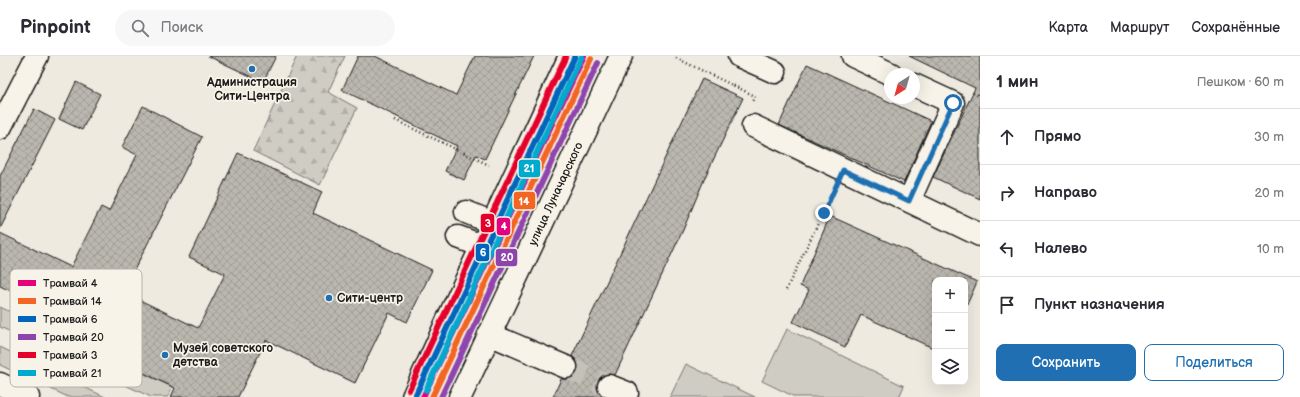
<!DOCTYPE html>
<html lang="ru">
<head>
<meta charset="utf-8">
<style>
	:root { --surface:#fff; --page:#f7f7f7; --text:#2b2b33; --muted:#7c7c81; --line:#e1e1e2; --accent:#1f6fb2 }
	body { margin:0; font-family:"Balsamiq Sans",sans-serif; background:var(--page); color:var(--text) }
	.controls { position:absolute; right:12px; bottom:12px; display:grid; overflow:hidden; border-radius:8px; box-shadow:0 4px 16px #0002 }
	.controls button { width:36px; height:36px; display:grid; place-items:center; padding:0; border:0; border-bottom:1px solid var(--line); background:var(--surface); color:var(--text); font:20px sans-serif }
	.compass { position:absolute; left:884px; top:12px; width:36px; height:36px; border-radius:50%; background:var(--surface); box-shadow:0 4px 16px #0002; rotate:217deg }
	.stop { position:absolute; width:12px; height:12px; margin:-9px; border:3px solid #1f6fb2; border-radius:50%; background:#fff }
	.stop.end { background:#1f6fb2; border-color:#fff; box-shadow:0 1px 4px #0008 }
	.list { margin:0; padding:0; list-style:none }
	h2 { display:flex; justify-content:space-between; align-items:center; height:52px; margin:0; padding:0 16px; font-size:17px }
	h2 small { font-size:13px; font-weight:400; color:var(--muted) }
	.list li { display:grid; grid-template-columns:26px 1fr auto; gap:12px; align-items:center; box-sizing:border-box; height:56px; padding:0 16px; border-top:1px solid var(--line) }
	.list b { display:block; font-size:15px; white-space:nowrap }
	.list em { font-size:13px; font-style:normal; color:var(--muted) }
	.actions { display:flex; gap:8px; padding:12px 16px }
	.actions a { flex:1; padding:9px 0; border:1px solid var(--accent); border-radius:8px; text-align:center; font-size:14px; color:var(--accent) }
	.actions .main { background:var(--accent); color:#fff }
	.icon { flex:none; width:22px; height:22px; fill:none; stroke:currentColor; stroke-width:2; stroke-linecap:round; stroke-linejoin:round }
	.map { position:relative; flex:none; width:980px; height:341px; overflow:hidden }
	header { display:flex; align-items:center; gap:24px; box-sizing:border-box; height:56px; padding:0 20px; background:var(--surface); border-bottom:1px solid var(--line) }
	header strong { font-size:19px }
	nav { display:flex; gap:22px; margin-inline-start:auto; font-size:14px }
	.search { width:280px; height:36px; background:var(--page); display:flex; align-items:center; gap:10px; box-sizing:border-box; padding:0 14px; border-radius:22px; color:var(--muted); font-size:15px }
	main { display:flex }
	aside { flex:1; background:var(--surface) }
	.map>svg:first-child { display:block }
	.green { fill:#cfccc3; stroke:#767470 }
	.forest { fill:url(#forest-firs); stroke:#767470 }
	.building { fill:url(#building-cross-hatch); stroke:#1c1c1c }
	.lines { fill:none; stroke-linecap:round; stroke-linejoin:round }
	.minor-tunnel { stroke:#c4c1b9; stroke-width:22; stroke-dasharray:22 11; stroke-linecap:butt }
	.minor-casing { stroke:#1c1c1c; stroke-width:25 }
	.major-casing { stroke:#1c1c1c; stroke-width:25 }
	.path { stroke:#1c1c1c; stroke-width:2.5; stroke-dasharray:1 3; stroke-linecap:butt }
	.minor { stroke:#f7f3e8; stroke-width:22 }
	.major { stroke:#f7f3e8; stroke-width:22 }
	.tram-1-casing { stroke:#f7f3e8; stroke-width:9 }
	.tram-2-casing { stroke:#f7f3e8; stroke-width:9 }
	.tram-3-casing { stroke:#f7f3e8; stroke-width:9 }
	.tram-4-casing { stroke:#f7f3e8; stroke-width:9 }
	.tram-5-casing { stroke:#f7f3e8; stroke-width:9 }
	.tram-6-casing { stroke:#f7f3e8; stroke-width:9 }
	.tram-1 { stroke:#e5007d; stroke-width:6 }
	.tram-2 { stroke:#f26522; stroke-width:6 }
	.tram-3 { stroke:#0065bd; stroke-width:6 }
	.tram-4 { stroke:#8e44ad; stroke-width:6 }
	.tram-5 { stroke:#e4002b; stroke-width:6 }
	.tram-6 { stroke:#00a9ce; stroke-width:6 }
	.route { stroke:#1f6fb2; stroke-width:5 }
	.poi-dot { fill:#1f6fb2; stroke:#f7f3e8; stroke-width:1.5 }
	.labels { text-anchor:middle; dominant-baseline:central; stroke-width:3.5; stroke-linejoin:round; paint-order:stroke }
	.poi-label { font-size:12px; font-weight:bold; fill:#1c1c1c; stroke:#f7f3e8; text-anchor:start }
	.street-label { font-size:12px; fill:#1c1c1c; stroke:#f7f3e8 }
	.key { fill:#f7f3e8; stroke:#b5b2ab; stroke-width:1 }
	.key-label { font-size:11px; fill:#1c1c1c }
	.line-badge { stroke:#f7f3e8; stroke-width:1.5 }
	.badge-label { font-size:11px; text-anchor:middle; font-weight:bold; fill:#fff }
</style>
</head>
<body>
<header>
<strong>Pinpoint</strong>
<div class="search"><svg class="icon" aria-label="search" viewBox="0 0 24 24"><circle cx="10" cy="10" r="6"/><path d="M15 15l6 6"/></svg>Поиск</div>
<nav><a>Карта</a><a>Маршрут</a><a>Сохранённые</a></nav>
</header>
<main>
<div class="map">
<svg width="980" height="341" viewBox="0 0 980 341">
	<defs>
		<pattern id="forest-firs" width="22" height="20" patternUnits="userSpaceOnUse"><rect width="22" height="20" fill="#cfccc3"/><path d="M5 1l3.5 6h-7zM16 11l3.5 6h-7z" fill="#b1afa7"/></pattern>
		<pattern id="building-cross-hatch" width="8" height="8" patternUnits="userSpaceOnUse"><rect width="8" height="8" fill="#bab7af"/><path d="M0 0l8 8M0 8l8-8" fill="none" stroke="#9f9d96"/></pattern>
	</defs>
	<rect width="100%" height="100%" fill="#eeeae0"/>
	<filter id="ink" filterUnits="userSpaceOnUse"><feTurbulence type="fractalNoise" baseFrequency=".025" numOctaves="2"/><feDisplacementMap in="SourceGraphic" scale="8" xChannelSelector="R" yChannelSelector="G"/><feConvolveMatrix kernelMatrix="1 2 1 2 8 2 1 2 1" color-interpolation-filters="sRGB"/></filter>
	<g filter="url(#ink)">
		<!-- green -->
		<path class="green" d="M0,251L172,331L168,341H151L0,271Z
			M787,273L904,330L899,341H795L762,325Z
			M0,291L105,341H68L0,309Z
			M686,308L755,341H670Z"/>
		<!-- forest -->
		<path class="forest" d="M297,0H345L328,36L357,52L320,129L253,95Z"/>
		<!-- building -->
		<path class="building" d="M208,0H276L263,26Z
			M358,0H375L456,39L475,0H534L485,103L476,99L464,124L445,115L457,90L342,34Z
			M909,0H980V143L933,121L975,32Z
			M807,8L931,65L904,126L779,69Z
			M702,23L743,42L706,119L683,174L615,319L607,318L601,321L598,325L597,332L599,337L604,341H553L561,323H568L574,321L577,316L578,309L576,304L572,300Z
			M76,26L100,38L82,74L59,63Z
			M143,50L202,81L123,236L198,272L225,218L189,201L238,97L322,136L313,157L432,214L407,266L389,257L355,327L266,284L238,341H171L175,332L82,287L52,303L71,264L0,230V177L71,211L101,151L109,155L137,99L122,91Z
			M34,53L55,64L0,173V120Z
			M830,160L977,226L965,253V224H935V293L861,259L845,291L793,266L809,234L800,230Z"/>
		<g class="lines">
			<!-- minor-tunnel -->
			<path class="minor-tunnel" d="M566,311L609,330"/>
			<!-- minor casing -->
			<g class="minor-casing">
				<path id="minor" d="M739,0L775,16
					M853,0L891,18
					M753,70L980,179
					M0,72L37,0
					M909,145L953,47L914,29
					M466,156L493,167
					M458,181L482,190
					M489,278L566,311
					M609,330L627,337"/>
			</g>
			<!-- major casing -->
			<g class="major-casing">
				<path id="major" d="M0,328L28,341
					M413,341L450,259L570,0
					M460,341L621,0"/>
			</g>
			<!-- path -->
			<path class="path" d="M676,2L755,40L752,46
				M973,37L980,40
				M395,64L489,109
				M786,234L834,134"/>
			<!-- minor -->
			<use href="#minor" class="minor"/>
			<!-- major -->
			<use href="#major" class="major"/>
			<!-- tram-1 casing -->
			<g class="tram-1-casing">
				<path id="tram-1" d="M423,341L584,0"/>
			</g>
			<!-- tram-2 casing -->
			<g class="tram-2-casing">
				<path id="tram-2" d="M432,341L591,3"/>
			</g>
			<!-- tram-3 casing -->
			<g class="tram-3-casing">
				<path id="tram-3" d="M416,338L575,0"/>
			</g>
			<!-- tram-4 casing -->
			<g class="tram-4-casing">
				<path id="tram-4" d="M441,341L598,7"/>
			</g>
			<!-- tram-5 casing -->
			<g class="tram-5-casing">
				<path id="tram-5" d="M409,334L566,0"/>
			</g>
			<!-- tram-6 casing -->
			<g class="tram-6-casing">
				<path id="tram-6" d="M426,334L582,0"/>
			</g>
			<!-- tram-1 -->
			<use href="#tram-1" class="tram-1"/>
			<!-- tram-2 -->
			<use href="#tram-2" class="tram-2"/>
			<!-- tram-3 -->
			<use href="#tram-3" class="tram-3"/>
			<!-- tram-4 -->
			<use href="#tram-4" class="tram-4"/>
			<!-- tram-5 -->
			<use href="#tram-5" class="tram-5"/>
			<!-- tram-6 -->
			<use href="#tram-6" class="tram-6"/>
		</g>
	</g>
	<g class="lines" filter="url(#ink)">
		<!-- route -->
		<path class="route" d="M824,157L843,114L909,145L953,47"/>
	</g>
	<!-- markers -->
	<g class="poi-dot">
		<circle cx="252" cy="13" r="4"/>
		<circle cx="329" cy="242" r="4"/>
		<circle cx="165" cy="299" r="4"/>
	</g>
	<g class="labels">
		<!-- poi labels -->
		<g class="poi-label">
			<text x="252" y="26" text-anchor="middle">Администрация<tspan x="252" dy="14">Сити-Центра</tspan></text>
			<text x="337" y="242">Сити-центр</text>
			<text x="173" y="292">Музей советского<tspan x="173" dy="14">детства</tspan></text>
		</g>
		<!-- street labels -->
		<g class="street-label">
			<text transform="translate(556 138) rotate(-65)">улица Луначарского</text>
		</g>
	</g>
	<!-- legend -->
	<rect x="10" y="213" width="132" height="118" rx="6" class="key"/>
	<rect x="18" y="224" width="18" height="6" fill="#e5007d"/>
	<rect x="18" y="242" width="18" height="6" fill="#f26522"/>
	<rect x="18" y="260" width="18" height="6" fill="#0065bd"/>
	<rect x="18" y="278" width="18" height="6" fill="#8e44ad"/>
	<rect x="18" y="296" width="18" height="6" fill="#e4002b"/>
	<rect x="18" y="314" width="18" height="6" fill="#00a9ce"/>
	<g class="key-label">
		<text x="43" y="231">Трамвай 4</text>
		<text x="43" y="249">Трамвай 14</text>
		<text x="43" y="267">Трамвай 6</text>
		<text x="43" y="285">Трамвай 20</text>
		<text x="43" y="303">Трамвай 3</text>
		<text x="43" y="321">Трамвай 21</text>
	</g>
	<g class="line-badge">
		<rect x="518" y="103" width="23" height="19" rx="4" fill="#00a9ce"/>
		<rect x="513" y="135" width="23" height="19" rx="4" fill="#f26522"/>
		<rect x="480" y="157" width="15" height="20" rx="4" fill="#e4002b"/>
		<rect x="496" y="161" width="15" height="19" rx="4" fill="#e5007d"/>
		<rect x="475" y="187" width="15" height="19" rx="4" fill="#0065bd"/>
		<rect x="495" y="192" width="23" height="19" rx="4" fill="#8e44ad"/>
	</g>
	<g class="badge-label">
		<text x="529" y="116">21</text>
		<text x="524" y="149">14</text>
		<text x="488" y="171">3</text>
		<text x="504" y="174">4</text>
		<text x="483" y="200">6</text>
		<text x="507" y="205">20</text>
	</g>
</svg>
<div class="controls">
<button>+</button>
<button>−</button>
<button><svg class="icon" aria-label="layers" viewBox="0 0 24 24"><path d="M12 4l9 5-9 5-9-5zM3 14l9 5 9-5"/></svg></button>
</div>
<svg class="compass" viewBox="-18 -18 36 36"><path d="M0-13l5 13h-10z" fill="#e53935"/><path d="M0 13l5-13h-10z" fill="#7c7c81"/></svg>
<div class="stop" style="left:953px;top:47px"></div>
<div class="stop end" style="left:824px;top:157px"></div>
</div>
<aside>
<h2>1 мин<small>Пешком · 60 m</small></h2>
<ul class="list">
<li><svg class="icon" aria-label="ahead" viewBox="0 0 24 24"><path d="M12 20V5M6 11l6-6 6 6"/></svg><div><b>Прямо</b></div><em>30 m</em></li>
<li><svg class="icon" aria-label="right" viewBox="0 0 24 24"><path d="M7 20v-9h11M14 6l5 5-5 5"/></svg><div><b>Направо</b></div><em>20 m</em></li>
<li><svg class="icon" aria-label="left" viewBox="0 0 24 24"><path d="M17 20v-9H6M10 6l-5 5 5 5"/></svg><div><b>Налево</b></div><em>10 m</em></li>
<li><svg class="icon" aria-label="arrive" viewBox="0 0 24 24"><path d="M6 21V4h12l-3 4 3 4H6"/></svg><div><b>Пункт назначения</b></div></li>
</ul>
<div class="actions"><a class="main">Сохранить</a><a>Поделиться</a></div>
</aside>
</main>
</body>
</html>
